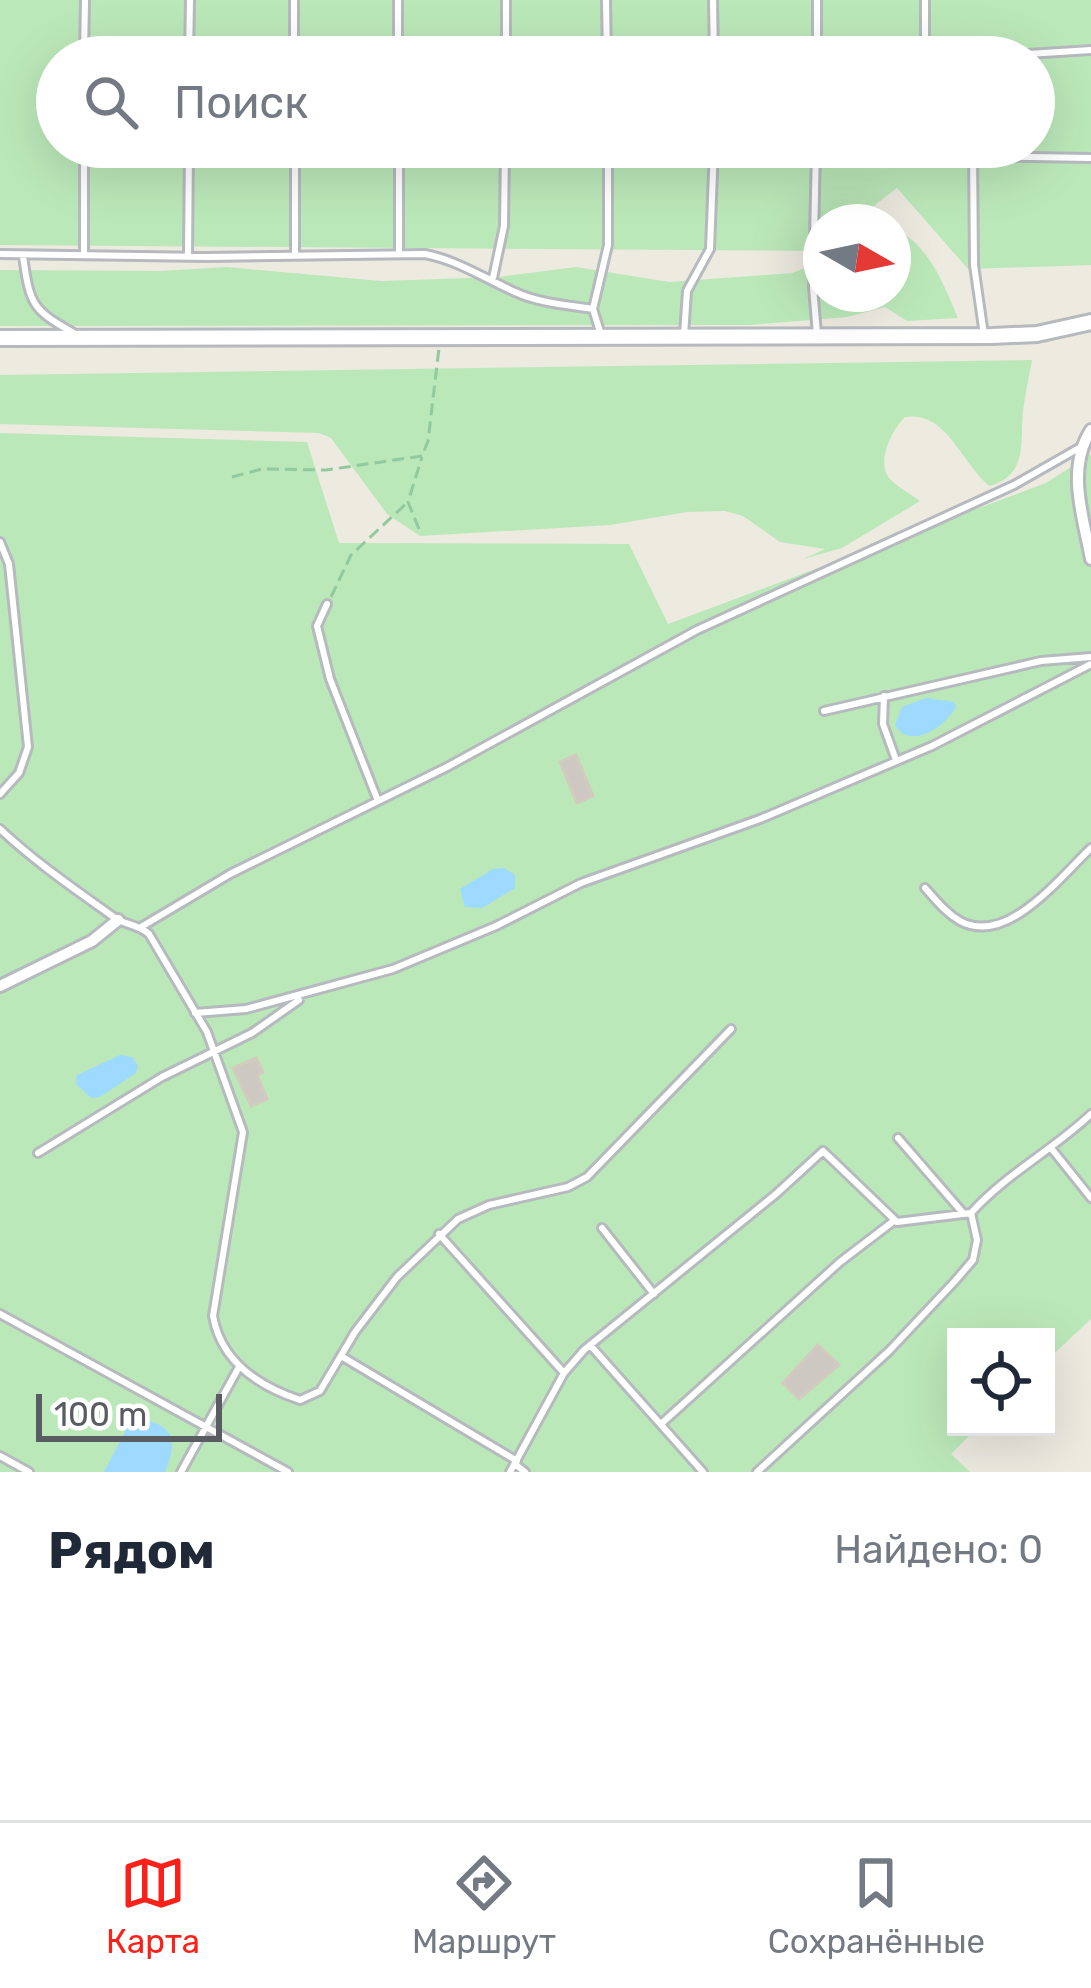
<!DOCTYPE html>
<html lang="ru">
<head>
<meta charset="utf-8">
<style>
	:root { --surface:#fff; --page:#f2f2f3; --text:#1f2937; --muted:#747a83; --line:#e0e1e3; --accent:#f9211a }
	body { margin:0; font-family:Rubik,sans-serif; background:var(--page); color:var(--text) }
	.controls { position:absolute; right:36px; bottom:36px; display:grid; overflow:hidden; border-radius:0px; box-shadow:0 12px 48px #0002 }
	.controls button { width:108px; height:108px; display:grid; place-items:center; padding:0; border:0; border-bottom:3px solid var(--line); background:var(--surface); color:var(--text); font:60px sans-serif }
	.compass { position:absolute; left:803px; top:204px; width:108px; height:108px; border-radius:50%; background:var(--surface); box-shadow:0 12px 48px #0002; rotate:99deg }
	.scale { position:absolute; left:36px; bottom:30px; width:186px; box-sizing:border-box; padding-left:12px; border:6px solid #595d62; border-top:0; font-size:33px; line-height:42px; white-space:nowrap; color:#595d62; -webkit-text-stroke:9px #fff; paint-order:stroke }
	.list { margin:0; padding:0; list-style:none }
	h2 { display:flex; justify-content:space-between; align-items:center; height:156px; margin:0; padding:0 48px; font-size:51px }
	h2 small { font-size:39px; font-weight:400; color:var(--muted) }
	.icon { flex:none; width:66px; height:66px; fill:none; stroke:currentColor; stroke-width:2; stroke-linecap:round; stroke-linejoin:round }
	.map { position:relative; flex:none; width:1091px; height:1472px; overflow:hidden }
	.search { position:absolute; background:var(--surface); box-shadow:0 12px 48px #0002; left:36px; right:36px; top:36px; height:132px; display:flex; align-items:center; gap:30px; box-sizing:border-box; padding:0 42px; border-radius:66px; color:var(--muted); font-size:45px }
	.sheet { height:348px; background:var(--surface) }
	nav { display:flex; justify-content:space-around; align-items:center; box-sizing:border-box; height:168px; border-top:3px solid var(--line); background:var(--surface); font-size:33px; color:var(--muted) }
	nav a { display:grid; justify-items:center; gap:6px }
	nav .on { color:var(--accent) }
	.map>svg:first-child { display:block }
	.green { fill:#bbe8b9; fill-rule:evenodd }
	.water { fill:#9ed9ff }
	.building { fill:#cdc8c1; stroke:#d3cbbe; stroke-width:3 }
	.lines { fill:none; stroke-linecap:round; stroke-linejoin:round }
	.service-casing { stroke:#b6b9be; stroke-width:12 }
	.minor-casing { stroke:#b6b9be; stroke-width:16 }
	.tertiary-casing { stroke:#b6b9be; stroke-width:20 }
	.path { stroke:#92c99f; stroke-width:3; stroke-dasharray:12 6; stroke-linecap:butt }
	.service { stroke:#fff; stroke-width:6 }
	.minor { stroke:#fff; stroke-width:10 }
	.tertiary { stroke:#fff; stroke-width:14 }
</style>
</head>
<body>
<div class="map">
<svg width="1091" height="1472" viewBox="0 0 1091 1472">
	<rect width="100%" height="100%" fill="#edeae0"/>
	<!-- green -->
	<path class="green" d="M0,0H1091V265L968,269L897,188L853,222H821V246L815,251L0,245ZM57,57H1034V147H57Z
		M893,228C929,244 943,283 958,318L907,321L885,307L847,317L749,325L0,326V270L160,271L227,267L381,281L499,277L576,267L669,282L792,273L821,262V294H893Z
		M1032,360C1029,377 1025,394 1023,411C1020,442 1028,475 990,486C962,465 947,410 905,417C893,429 878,457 887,475C893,485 911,494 920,501L842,548L803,559L825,549L780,542L743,516L725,511L687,512L610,525L420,536L387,514L331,438L319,433L0,424V375Z
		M0,433L307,442L339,543L629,544L668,624L1046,483L1091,454V1319L1046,1361V1337H956V1427H978L951,1454L970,1472H0Z"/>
	<!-- water -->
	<path class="water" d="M926,698L954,702L956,707C945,727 910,751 895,725L902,707Z
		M504,868L515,875V888L482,908L465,907L460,889L493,869Z
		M120,1055L132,1057L138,1066L136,1073L100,1097L91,1098L76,1084L77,1075Z
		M145,1420C177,1427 176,1446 165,1472H104L128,1426Z"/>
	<!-- building -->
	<path class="building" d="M576,755L593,796L577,803L560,762Z
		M256,1058L263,1072L257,1075L267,1099L251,1106L233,1068Z
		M818,1345L839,1365L799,1399L783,1383Z"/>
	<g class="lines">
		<!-- service casing -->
		<g class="service-casing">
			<path id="service" d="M294,0V57
				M398,0V57
				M606,0L607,57
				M713,0L714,57
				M925,0V57
				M84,57L85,0
				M189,57L190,0
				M506,57V0
				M817,57V0
				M981,57L1091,50
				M295,147V255
				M399,147V254
				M816,147L813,287L817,334
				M973,147L974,265L984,335
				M972,156L1091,158
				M0,254L208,257L425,254C457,260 486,279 515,292C539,303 567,305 593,309
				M84,255V147
				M23,256C30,307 33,310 77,335
				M188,256L189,147
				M493,278L504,226L505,147
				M601,335L593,309L608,245V147
				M684,335L687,291L710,249L714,147
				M0,542L9,564L28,747L19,773L0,794
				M327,604L317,626L330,679L378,801
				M884,696L883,724L896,760
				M824,711L1041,661L1091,657
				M0,829C35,862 76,890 115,918C126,925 139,925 149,934L207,1032L243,1132L213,1316C221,1361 258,1386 300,1400L320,1391L355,1332L397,1277L458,1219L489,1205L568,1187L587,1177L731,1029
				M925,888C936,900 946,913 960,921C1007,947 1061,876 1091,848
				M141,927L230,874L447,767L697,630L1014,485L1079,448
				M195,1013L246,1009L393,969L496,926L581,883L760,819L932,746L1091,664
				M898,1138L963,1213
				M1051,1148L1091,1198
				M38,1153L162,1077L252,1033L299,1000
				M602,1228L654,1294
				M439,1234L564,1373
				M0,1314L288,1472
				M590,1345L703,1472
				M341,1356L517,1461
				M661,1424L840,1262L895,1220
				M0,1456L29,1472
				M515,1464L525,1472
				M181,1472L239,1367
				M510,1472L564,1373L584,1350L776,1194L823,1151L897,1222L971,1213
				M757,1472L889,1351L955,1281L973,1260L977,1240L971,1213C1006,1174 1053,1150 1091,1114"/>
		</g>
		<!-- minor casing -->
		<g class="minor-casing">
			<path id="minor" d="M1091,430C1066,469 1083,516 1091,559
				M0,986L92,941L118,920"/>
		</g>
		<!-- tertiary casing -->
		<g class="tertiary-casing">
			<path id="tertiary" d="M0,338L992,336L1037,334L1091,322"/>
		</g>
		<!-- path -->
		<path class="path" d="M232,477L262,469L326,470L422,456L428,441L439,348
			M419,529L408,502L422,457
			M331,597L351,555L408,502"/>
		<!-- service -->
		<use href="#service" class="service"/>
		<!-- minor -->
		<use href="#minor" class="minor"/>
		<!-- tertiary -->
		<use href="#tertiary" class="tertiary"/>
	</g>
</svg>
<div class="controls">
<button><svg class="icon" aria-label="locate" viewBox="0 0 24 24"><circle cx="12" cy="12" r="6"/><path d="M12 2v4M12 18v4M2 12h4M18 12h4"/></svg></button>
</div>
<svg class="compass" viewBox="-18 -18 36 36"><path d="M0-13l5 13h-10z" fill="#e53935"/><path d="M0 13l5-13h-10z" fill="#747a83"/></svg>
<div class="scale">100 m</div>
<div class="search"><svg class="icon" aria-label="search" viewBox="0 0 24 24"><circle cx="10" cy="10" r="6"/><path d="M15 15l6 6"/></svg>Поиск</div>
</div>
<section class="sheet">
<h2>Рядом<small>Найдено: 0</small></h2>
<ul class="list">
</ul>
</section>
<nav>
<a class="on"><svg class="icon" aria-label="map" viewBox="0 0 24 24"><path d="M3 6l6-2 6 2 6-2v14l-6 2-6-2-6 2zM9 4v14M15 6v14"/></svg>Карта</a>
<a><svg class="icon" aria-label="directions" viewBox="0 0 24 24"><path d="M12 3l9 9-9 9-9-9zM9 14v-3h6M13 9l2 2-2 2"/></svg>Маршрут</a>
<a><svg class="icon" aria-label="saved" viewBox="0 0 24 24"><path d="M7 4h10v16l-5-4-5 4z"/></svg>Сохранённые</a>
</nav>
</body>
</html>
